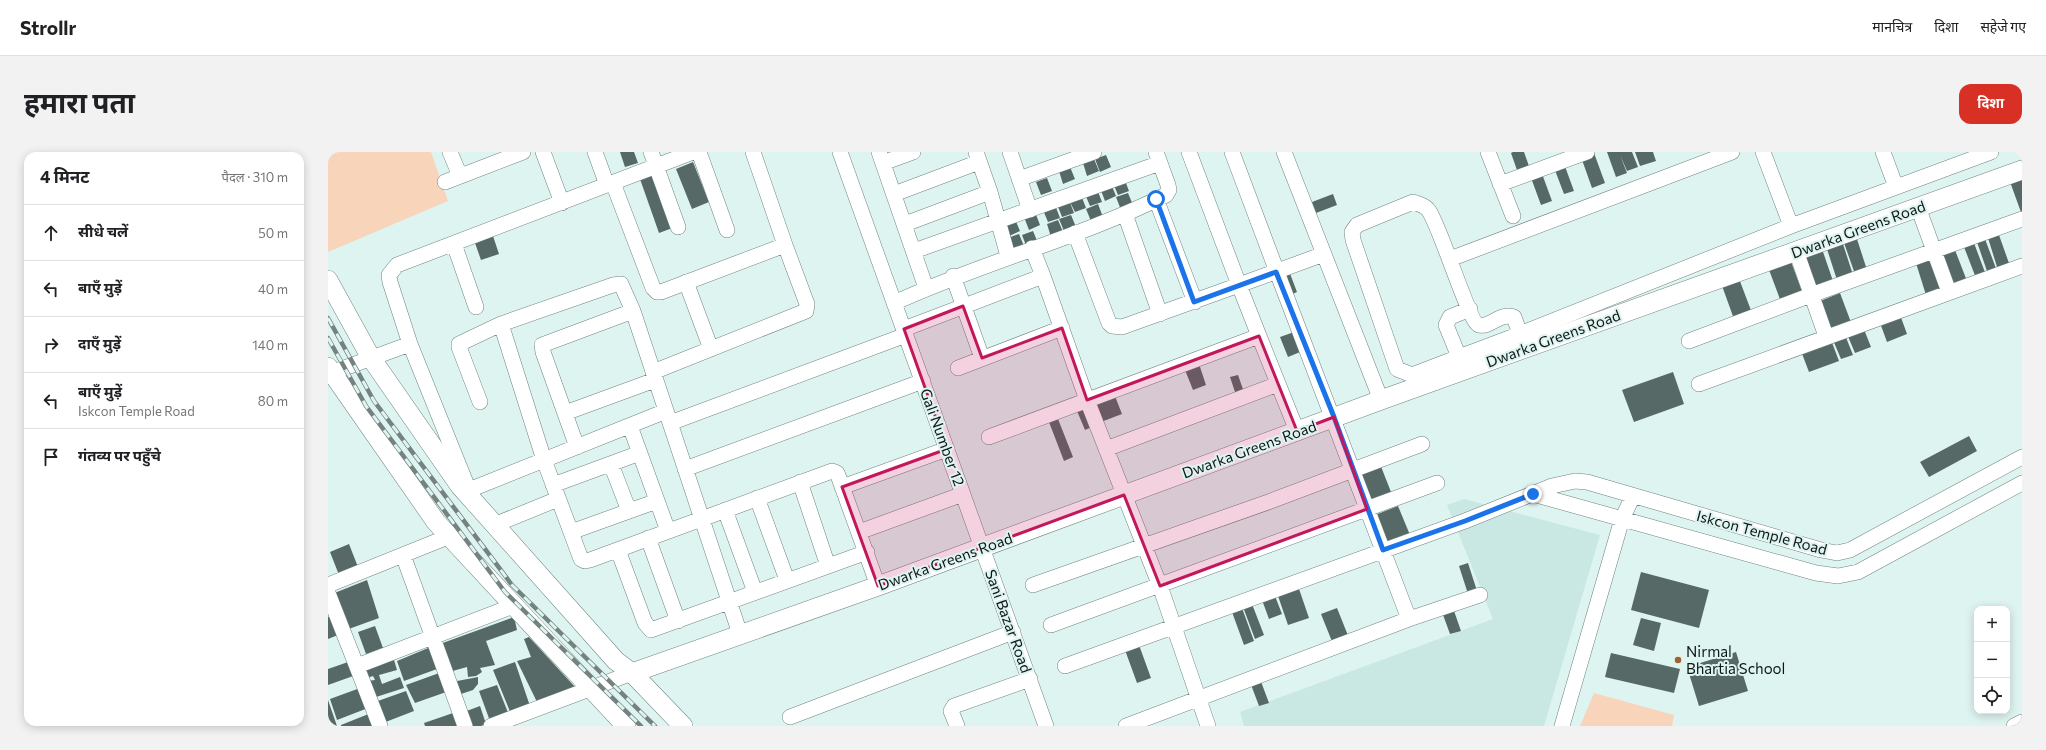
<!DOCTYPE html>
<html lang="hi">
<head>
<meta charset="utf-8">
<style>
	:root { --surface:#fff; --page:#f2f2f2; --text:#202124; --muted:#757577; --line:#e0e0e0; --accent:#d93025 }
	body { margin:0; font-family:Commissioner,"Noto Sans Devanagari",sans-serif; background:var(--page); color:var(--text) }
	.controls { position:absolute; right:12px; bottom:12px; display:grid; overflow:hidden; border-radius:8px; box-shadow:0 2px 10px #0003 }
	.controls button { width:36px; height:36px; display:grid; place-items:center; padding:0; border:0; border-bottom:1px solid var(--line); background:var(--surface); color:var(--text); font:20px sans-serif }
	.stop { position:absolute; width:12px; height:12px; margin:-9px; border:3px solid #1a73e8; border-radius:50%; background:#fff }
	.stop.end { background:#1a73e8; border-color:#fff; box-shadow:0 1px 4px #0008 }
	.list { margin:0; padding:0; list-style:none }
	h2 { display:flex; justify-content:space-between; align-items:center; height:52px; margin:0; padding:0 16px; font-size:17px }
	h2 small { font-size:13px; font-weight:400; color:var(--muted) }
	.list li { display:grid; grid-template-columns:26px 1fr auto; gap:12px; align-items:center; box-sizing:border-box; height:56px; padding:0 16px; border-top:1px solid var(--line) }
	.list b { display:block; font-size:15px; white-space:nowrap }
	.list p { margin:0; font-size:13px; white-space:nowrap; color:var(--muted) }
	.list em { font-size:13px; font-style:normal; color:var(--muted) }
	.icon { flex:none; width:22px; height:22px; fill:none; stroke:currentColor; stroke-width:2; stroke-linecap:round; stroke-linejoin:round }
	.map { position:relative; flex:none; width:1694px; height:574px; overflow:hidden; border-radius:12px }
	header { display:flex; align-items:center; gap:24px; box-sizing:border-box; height:56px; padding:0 20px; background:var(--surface); border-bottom:1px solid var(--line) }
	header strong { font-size:19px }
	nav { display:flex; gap:22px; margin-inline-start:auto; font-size:14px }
	.intro { display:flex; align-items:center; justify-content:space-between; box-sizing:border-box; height:96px; padding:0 24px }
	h1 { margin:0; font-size:28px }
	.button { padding:10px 18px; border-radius:12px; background:var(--accent); color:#fff; font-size:14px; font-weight:700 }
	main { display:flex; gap:24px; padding:0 24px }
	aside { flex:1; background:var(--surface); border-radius:12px; box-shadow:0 2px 10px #0003 }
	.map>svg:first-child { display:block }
	.built { fill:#c9e8e4 }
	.green { fill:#f8d4bb }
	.building { fill:#566966 }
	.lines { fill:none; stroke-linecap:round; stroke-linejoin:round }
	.minor-casing { stroke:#708481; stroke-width:16 }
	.tertiary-casing { stroke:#708481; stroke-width:20 }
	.minor { stroke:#fff; stroke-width:15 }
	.tertiary { stroke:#fff; stroke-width:19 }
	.rail-casing { stroke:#748280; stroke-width:4.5 }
	.rail { stroke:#def4f1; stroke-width:3; stroke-dasharray:9; stroke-linecap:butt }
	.route { stroke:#1a73e8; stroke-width:5 }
	.marked { fill:#c2185b; fill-opacity:0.2; stroke:#c2185b; stroke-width:3; stroke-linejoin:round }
	.poi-dot { fill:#a1602c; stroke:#def4f1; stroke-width:1.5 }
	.labels { text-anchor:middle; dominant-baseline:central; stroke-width:4; stroke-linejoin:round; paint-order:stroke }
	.street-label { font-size:15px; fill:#0f1716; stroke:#def4f1 }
	.poi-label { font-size:15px; fill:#0f1716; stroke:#def4f1; text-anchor:start }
</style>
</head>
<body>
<header>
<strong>Strollr</strong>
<nav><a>मानचित्र</a><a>दिशा</a><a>सहेजे गए</a></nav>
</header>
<div class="intro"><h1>हमारा पता</h1><a class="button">दिशा</a></div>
<main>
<aside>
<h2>4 मिनट<small>पैदल · 310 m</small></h2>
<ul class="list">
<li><svg class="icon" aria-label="ahead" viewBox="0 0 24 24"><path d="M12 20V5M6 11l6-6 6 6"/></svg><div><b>सीधे चलें</b></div><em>50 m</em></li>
<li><svg class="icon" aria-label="left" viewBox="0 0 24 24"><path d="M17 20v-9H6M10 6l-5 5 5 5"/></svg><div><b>बाएँ मुड़ें</b></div><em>40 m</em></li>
<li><svg class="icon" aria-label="right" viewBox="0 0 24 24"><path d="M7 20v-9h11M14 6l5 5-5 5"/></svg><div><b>दाएँ मुड़ें</b></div><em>140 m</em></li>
<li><svg class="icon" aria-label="left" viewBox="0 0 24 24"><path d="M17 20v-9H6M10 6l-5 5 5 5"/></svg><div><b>बाएँ मुड़ें</b><p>Iskcon Temple Road</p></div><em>80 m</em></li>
<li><svg class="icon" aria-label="arrive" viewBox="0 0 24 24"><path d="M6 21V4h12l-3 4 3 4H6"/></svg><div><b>गंतव्य पर पहुँचे</b></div></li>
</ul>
</aside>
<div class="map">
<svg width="1694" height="574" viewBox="0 0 1694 574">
	<rect width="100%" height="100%" fill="#def4f1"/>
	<!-- built -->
	<path class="built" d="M1136,347L1272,383L1216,574H916L912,560L1165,467L1119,353Z"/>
	<!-- green -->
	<path class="green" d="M0,0H103L120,49L0,100Z
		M1266,541L1346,563L1344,574H1252Z"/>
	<!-- building -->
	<path class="building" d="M292,0H306L310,11L297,15Z
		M1185,0H1196L1202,17L1190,21L1183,1Z
		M1279,0H1304L1310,15L1299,19L1292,3L1299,21L1288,25Z
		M1307,0H1325L1328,9L1312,14Z
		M1266,1L1277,31L1264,36L1253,5Z
		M778,3L783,15L772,20L767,7Z
		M766,7L771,19L759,24L755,11Z
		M1235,9L1246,39L1236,42L1225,13Z
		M365,10L381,50L364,57L348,17Z
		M742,15L747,27L735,32L731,19Z
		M1213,19L1224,49L1213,53L1202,23Z
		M328,21L347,75L331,81L312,27Z
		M719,26L724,39L713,43L708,30Z
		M796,26L801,39L790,43L785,31Z
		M1694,26V63L1681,27Z
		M783,32L788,44L777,49L772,36Z
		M769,37L774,50L762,54L757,42Z
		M800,41L805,53L793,58L788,45Z
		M1005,42L1009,53L988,61L984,50Z
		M753,43L758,56L747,60L741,48Z
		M741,48L746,61L734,65L729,52Z
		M770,52L775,65L763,69L758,57Z
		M727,53L732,66L720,70L715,58Z
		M707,60L712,73L701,78L696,65Z
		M743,63L748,75L736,79L731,67Z
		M687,67L692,79L681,84L676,71Z
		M730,68L735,80L723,85L719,72Z
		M705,79L710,91L699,96L694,83Z
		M691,82L696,94L685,99L680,86Z
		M1671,83L1682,114L1670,118L1660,86Z
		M165,84L171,102L153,108L147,91Z
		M1528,84L1540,121L1528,125L1515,88Z
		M1657,87L1669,119L1660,122L1649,90Z
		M1514,89L1526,126L1510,131L1498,94Z
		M1646,91L1658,123L1648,126L1636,95Z
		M1493,94L1506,132L1488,138L1475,101Z
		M1627,98L1639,129L1626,134L1615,103Z
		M1602,104L1613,138L1598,143L1587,108Z
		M1462,107L1475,142L1453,150L1440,115Z
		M961,119L969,140L960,144L952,123Z
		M1410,124L1424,161L1406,167L1393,131Z
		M1512,141L1524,173L1502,182L1490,150Z
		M1571,160L1579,182L1559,190L1551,168Z
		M1535,175L1543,195L1527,201L1519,182Z
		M969,179L977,198L960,205L952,185Z
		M1517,183L1525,203L1513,207L1505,188Z
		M1503,188L1511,209L1481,220L1473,199Z
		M871,212L878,233L865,238L857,218Z
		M1345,220L1356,252L1306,270L1294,238Z
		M910,223L917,243L909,246L902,225Z
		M785,239L794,262L773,270L764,247Z
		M758,255L766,274L757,278L749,259Z
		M730,267L745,305L736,309L721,270Z
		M1641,284L1649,299L1601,325L1592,310Z
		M1052,312L1065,345L1044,353L1031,321Z
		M1070,354L1082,383L1058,392L1047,363Z
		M21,392L30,415L11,423L2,400Z
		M1140,411L1150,442L1141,445L1131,414Z
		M1313,420L1381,438L1371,476L1303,458Z
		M39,428L51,466L18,478L4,442Z
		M970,434L981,466L960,473L949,441Z
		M947,444L954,462L941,467L934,448Z
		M924,452L936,483L927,487L915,455Z
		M914,456L926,489L916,493L904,460Z
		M1009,456L1021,486L1005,492L993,462Z
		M1125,456L1133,479L1122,482L1114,460Z
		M3,464L10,483L0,487V465Z
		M186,465L189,478L158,489L167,513L152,516L154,520L148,524L140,525L139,515L121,520L112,492Z
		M1313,466L1333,471L1326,499L1305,493Z
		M47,474L55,496L38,502L30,480Z
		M201,485L247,535L209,550L189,509L203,505L196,487Z
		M811,493L823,526L809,531L797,498Z
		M105,494L109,517L76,529L69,509Z
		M1408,500L1420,539L1371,554L1359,515Z
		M1283,501L1352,517L1346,541L1277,525Z
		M66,508L69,518L51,523L54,532L72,525L76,536L45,546L39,529L47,528L45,524L39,526L37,518Z
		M23,509L28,523L0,533V517Z
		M187,510L202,554L183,562L165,518Z
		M114,520L121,539L87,551L78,533Z
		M150,525V532L145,538L130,543L124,530Z
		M932,527L941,551L931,554L922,530Z
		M169,533L181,563L162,569L151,539Z
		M32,536L40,556L9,568L2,547Z
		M78,539L86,559L55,571L47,550Z
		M0,548L9,574H0Z
		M152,554L158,572L153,574H141L136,560Z
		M128,560L133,574H97L96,571Z
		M43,561L47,574H13V573Z"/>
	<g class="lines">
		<!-- minor casing -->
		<g class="minor-casing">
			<path id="minor" d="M122,0L132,24
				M215,0L234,51
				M267,0L279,33
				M323,0L350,75
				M371,0L399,78
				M512,0L718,574
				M551,0L598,136
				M648,0L662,40L680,104
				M682,0L702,58
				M956,0L1053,248
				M1160,0L1185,64
				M1435,0L1463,74L1663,0
				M1555,0L1568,35
				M555,11L585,0
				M691,27L766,0
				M117,30L195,0
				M285,31L325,136L329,140H333L457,93L425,0
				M1172,32L1259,0
				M566,42L651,10
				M828,47L867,150
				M1590,55L1621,140
				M797,62L832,162
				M577,72L662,40
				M747,81L781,171L784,174L794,175L911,133L861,0
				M126,92L148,155
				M704,96L715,124L759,248L832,434L880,574
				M586,99L832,11
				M1468,99L1498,184
				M1122,107L1404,0
				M625,124L654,206
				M358,130L383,197
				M566,151C655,110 751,86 838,43L841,38L840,33L828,0
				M1142,157L1122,165L1118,173L1131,205L1084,223L1069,217L1025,88L1024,80L1029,73L1085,50C1091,52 1098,54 1101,59C1112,74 1141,170 1151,173C1162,176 1172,160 1186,165L1192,182L1463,74
				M173,172L216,308L253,407L257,409L262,408L504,319L509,321L511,326L550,434
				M576,177L715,124
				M931,184L969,279
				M1361,189L1483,143L1694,67
				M82,192L140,336
				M1131,205L1192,182
				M630,216L734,176
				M325,220L478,159L479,152L457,93
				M0,222L82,192L62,130L61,123L69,113L365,0
				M1371,232L1694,114
				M152,250L131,195V192L173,172L285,133L293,132L305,159L412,482
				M237,261L327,228
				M342,271L578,183
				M302,274L340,379
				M661,285L931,184L911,133L996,102
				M249,295L215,200L214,193L305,159
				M778,297L950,232
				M283,312L301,359
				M357,317L595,229
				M472,330L500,414
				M225,333L312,301
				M514,335L619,297
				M136,340L338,259
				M1205,342L1488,421L1510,424L1530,420L1694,331
				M429,346L459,428
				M397,358L427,440
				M166,373L230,347
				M243,380L329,349
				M531,380L635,342
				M320,386L350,469
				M290,398L317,471L323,478L539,400
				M75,403L137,574
				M0,433L122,384
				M705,433L943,349L1094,292
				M0,441L52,574
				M1081,467L1152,443
				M723,473L1109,331
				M29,514L185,454
				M737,514L1137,369L1224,334L1247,329L1259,330L1493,398L1509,401L1522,398L1694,305
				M462,565L685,480
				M163,574L304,521
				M629,574L623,559L626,554L702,527
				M798,574L1081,467C1022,311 962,156 904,0
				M1234,574L1294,367L1305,344
				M1686,574L1694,570"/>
		</g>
		<!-- tertiary casing -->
		<g class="tertiary-casing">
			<path id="tertiary" d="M0,128L43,206L132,334L288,509L304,521L355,574
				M0,215L108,370L298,574
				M304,521L550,434L1053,248L1694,18"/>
		</g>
		<!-- minor -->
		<use href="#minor" class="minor"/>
		<!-- tertiary -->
		<use href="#tertiary" class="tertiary"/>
		<!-- rail casing -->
		<g class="rail-casing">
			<path id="rail" d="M0,166L46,249L184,433L327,574
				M0,186L38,254L177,440L313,574"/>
		</g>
		<!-- rail -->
		<use href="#rail" class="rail"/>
	</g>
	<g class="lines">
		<!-- route -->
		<path class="route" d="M828,47L866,150L948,120L1006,265L1055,398L1137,369L1205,342"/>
	</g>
	<!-- marked area -->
	<path class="marked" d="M635,154L654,206L734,176L759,248L931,184L969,279L1006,265L1039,357L832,434L796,343L550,434L514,335L619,297L576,177Z"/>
	<!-- markers -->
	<circle class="poi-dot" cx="1350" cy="508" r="4"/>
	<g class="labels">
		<!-- street labels -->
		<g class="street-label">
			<text transform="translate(1530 77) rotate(-20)">Dwarka Greens Road</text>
			<text transform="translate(1225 186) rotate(-20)">Dwarka Greens Road</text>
			<text transform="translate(615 285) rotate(70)">Gali Number 12</text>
			<text transform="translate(921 297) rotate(-20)">Dwarka Greens Road</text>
			<text transform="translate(1434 380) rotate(15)">Iskcon Temple Road</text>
			<text transform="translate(617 409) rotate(-20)">Dwarka Greens Road</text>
			<text transform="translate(681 469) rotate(70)">Sani Bazar Road</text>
		</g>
		<!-- poi labels -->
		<g class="poi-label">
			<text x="1358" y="499">Nirmal<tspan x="1358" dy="17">Bhartia School</tspan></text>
		</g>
	</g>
</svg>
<div class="controls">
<button>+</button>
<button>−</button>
<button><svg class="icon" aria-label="locate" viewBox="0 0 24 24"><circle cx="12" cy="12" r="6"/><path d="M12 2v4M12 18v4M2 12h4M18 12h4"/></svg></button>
</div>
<div class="stop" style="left:828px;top:47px"></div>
<div class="stop end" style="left:1205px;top:342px"></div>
</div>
</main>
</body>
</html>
